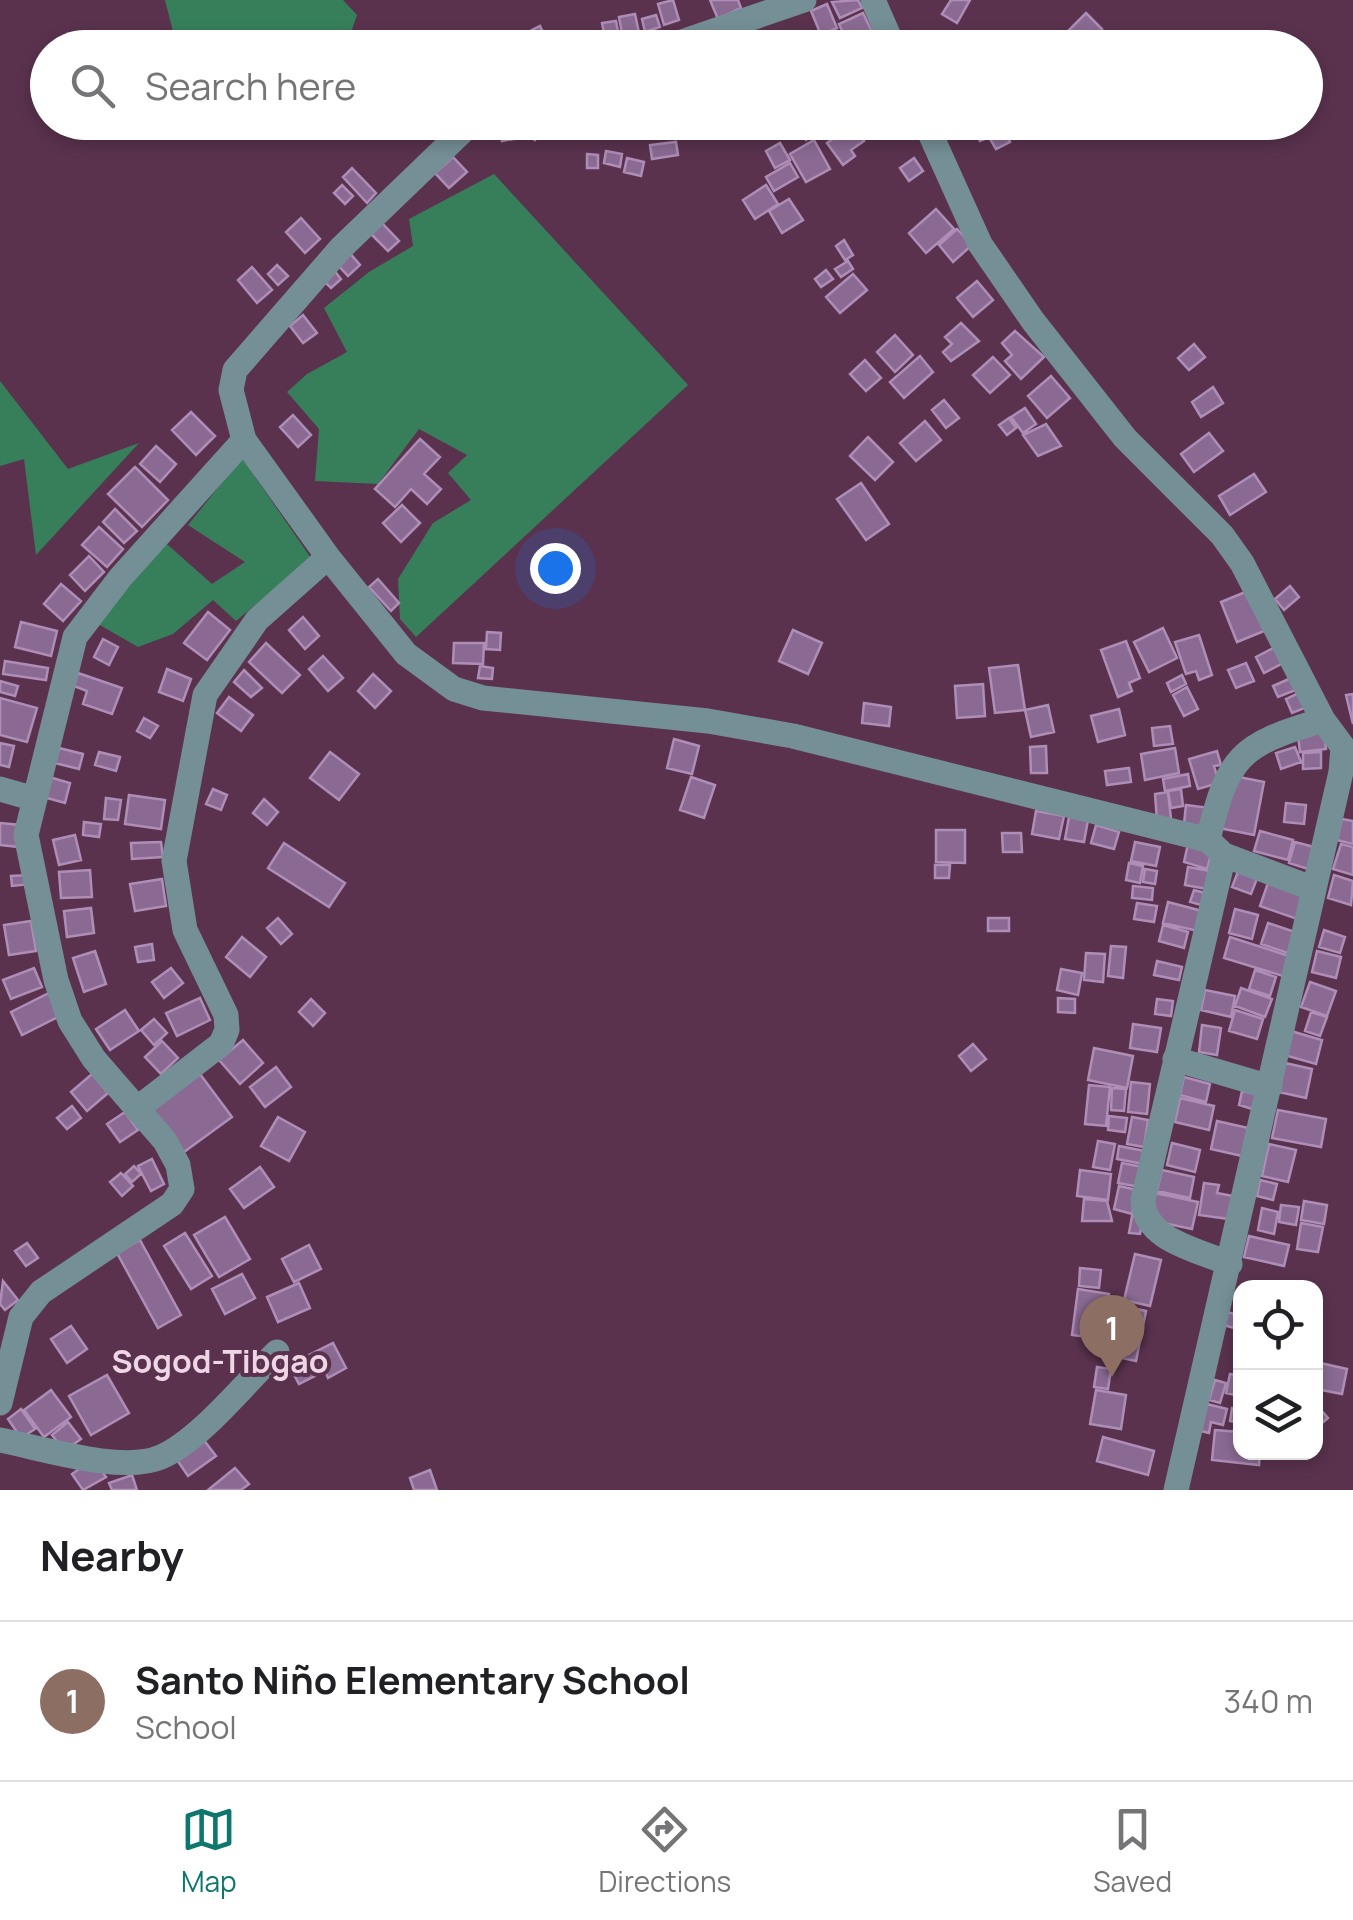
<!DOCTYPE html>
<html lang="en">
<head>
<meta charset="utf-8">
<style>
	:root { --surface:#fff; --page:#f6f6f6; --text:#202124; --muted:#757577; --line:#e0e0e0; --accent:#0f766e }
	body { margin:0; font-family:Manrope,sans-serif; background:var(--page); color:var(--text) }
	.controls { position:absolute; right:30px; bottom:30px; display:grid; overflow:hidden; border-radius:20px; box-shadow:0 5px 15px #0003 }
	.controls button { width:90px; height:90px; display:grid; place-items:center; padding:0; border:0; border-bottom:2px solid var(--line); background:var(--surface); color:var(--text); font:50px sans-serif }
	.you { position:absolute; left:555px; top:568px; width:35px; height:35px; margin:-25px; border:8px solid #fff; border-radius:50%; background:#1a73e8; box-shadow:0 0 0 15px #1a73e833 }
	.badge { display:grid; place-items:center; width:65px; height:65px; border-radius:50%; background:var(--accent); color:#fff; font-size:32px; font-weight:700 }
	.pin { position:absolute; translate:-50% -82px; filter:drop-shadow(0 2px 5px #0008) }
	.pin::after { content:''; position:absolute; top:52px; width:35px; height:30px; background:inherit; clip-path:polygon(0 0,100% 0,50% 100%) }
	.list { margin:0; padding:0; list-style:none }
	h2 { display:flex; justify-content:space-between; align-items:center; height:130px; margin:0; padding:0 40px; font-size:42px }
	h2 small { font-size:32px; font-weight:400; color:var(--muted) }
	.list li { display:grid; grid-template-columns:65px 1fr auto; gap:30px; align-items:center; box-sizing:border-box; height:160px; padding:0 40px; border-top:2px solid var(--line) }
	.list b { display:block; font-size:38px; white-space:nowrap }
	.list p { margin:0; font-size:32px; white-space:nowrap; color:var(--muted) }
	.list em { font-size:32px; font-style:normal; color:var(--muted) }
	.icon { flex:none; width:55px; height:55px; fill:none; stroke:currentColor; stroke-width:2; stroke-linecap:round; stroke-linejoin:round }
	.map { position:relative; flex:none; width:1353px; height:1490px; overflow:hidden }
	.search { position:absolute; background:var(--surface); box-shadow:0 5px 15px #0003; left:30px; right:30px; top:30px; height:110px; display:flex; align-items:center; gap:25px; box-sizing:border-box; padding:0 35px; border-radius:55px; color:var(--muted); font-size:38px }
	.sheet { height:290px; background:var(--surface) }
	nav { display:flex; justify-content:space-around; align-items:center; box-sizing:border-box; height:140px; border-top:2px solid var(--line); background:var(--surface); font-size:28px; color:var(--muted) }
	nav a { display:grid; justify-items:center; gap:5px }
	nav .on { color:var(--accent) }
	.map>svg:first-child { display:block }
	.forest { fill:#377f5b }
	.building { fill:#8a6a92; stroke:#ae8db6; stroke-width:2.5 }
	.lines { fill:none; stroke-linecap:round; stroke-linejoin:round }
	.minor { stroke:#758f97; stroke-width:25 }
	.labels { text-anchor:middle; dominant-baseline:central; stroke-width:8; stroke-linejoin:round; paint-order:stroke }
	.quarter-label { font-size:32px; font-weight:bold; fill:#efd6e6; stroke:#5a324e }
</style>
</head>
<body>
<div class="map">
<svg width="1353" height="1490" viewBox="0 0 1353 1490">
	<rect width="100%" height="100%" fill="#5a324e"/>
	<!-- forest -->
	<path class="forest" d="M165,0H343L357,15L346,47H177Z
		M494,174L688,385L416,637L400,619L398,579L433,523L471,500L448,473L467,455L419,429L378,484L315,481L319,429L287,392L307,374L347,352L324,308L369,272L413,246L409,219Z
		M0,381L68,469L139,443L36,555L24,459L0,466Z
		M242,458L311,558L236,621L213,600L173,634L138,647L98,624L160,538L212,584L245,562L188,525Z"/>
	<!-- building -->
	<path class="building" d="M673,0L679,20L664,25L658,4Z
		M710,0H738L741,8L718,19Z
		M858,0L862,8L840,18L832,2Z
		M951,0H970L957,23L942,14Z
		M827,4L837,28L821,35L811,11Z
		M863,13L875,38L850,48L839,24Z
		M1086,13L1102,29L1084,47L1068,31Z
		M635,14L641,42L624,45L619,17Z
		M656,15L660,27L645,32L642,19Z
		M616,21L621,48H607L602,23Z
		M540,26L545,36L526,47L520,36Z
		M814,32L819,48H804L801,36Z
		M500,33L511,46L510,48H502L494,38Z
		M795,37L799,48H782L780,42Z
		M754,38L758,48H740L738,44Z
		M499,122H517L519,138L502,141Z
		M635,122H656V132L634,130Z
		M663,122H686V131L663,130Z
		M805,122L814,133L806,140L796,127Z
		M810,122H823L827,128L818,134Z
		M988,122H1000L1010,142L996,149L989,137L980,141L974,130Z
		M523,125L539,134L535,140L519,131Z
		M852,125L864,141L851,150L855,156L843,165L827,143Z
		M814,140L830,169L806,182L790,154Z
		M676,142L678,155L652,159L650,145Z
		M780,143L790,160L775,168L766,151Z
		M606,151L622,154L620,167L604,163Z
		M587,154L598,155V168H587Z
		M453,157L467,172L449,188L435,173Z
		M627,158L644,162L641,176L624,172Z
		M914,158L923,171L909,181L900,168Z
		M790,163L798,177L774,191L766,177Z
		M352,168L376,193L367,203L343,177Z
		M342,185L353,196L345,204L334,193Z
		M766,185L778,204L755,219L743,200Z
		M789,199L803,220L782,233L769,211Z
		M936,209L954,229L926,253L909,233Z
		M301,218L320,239L305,253L286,232Z
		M382,223L399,241L388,251L370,233Z
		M957,229L972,245L953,262L939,245Z
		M844,240L853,255L845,260L836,246Z
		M348,251L360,265L348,276L335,262Z
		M848,261L853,269L841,277L835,269Z
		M277,265L288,276L278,285L268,274Z
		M252,267L272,290L257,303L238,280Z
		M333,269L341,279L331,288L322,279Z
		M826,270L833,279L821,287L815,279Z
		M853,274L867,290L840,313L826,297Z
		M977,281L993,300L973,317L957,298Z
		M303,315L317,333L303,343L290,326Z
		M961,323L979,341L951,361L943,352L952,344L945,337Z
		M1015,331L1044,357L1021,379L1005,361L1012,355L1002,343Z
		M895,335L913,355L895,372L877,352Z
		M1194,344L1205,357L1189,370L1178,358Z
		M920,356L933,372L904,398L890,382Z
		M993,357L1010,375L990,393L973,375Z
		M865,360L881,378L866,391L850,374Z
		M1051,376L1070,398L1047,418L1028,396Z
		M1213,387L1223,403L1201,417L1192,402Z
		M944,400L959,418L946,428L932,410Z
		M1025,408L1036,424L1023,433L1011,417Z
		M191,412L215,436L196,455L172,430Z
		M293,415L311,435L298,447L280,427Z
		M1009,418L1016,428L1007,435L999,425Z
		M925,421L941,440L916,461L900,443Z
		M1046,424L1061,446L1038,456L1023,435Z
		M1209,433L1223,451L1194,472L1181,454Z
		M868,437L893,462L875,480L850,456Z
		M420,439L440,457L424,474L441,489L427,504L411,489L395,507L375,489Z
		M156,446L176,464L160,482L140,464Z
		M135,467L168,500L142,527L108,494Z
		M1254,474L1266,492L1230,515L1219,496Z
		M861,483L889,524L866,540L837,499Z
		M402,505L420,523L401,542L383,523Z
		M115,509L137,531L124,543L103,522Z
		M99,527L123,549L107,567L82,545Z
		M89,556L104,572L85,591L70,575Z
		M378,579L399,603L391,611L369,587Z
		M61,584L81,601L63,621L44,604Z
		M1290,586L1299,597L1284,610L1275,599Z
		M1248,591L1264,631L1237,642L1221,602Z
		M208,612L230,630L207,660L184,643Z
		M303,617L319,636L305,649L289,630Z
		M21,622L57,631L51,656L15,647Z
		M1163,628L1177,658L1149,672L1134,642Z
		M793,630L822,643L808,674L779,661Z
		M487,632L501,633L500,650L486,649Z
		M1199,635L1212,675L1199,680L1196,671L1186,674L1175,642Z
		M103,639L118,647L109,665L94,657Z
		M1126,641L1140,678L1129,683L1132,691L1118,697L1101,650Z
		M266,643L300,675L282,693L249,662Z
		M454,643H484L483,664L453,663Z
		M1283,643L1291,659L1264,673L1256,657Z
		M323,656L343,678L328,691L309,669Z
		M5,661L48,668L46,680L3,674Z
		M1246,663L1254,681L1236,688L1228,670Z
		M1018,665L1025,710L995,713L989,668Z
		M480,666L493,668L492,679L478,678Z
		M167,669L191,679L183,701L159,692Z
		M244,670L262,688L251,697L234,682Z
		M78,673L122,688L112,714L83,704L87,691L74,686Z
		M373,674L391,691L375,708L358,691Z
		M1182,675L1186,684L1171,692L1167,683Z
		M1298,675L1303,687L1278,697L1273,686Z
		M0,681L18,686L15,696L0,692Z
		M983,684L985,716L957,718L955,686Z
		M1187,687L1198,709L1184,716L1173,695Z
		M1305,690L1312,705L1292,713L1286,699Z
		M1353,694V724L1346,695Z
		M229,697L253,715L241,731L217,713Z
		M0,698L37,708L27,742L0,735Z
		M864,703L891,707L889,726L862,723Z
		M1048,705L1054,732L1031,737L1025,710Z
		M1119,709L1125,735L1098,742L1091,716Z
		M144,718L158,726L150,738L137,731Z
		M1170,726L1173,744L1154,746L1152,728Z
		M1324,732L1326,749L1300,752L1298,735Z
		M674,739L699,746L692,774L667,768Z
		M0,743L14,746L9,767L0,765Z
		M1046,746L1047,773H1031L1030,747Z
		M1295,747L1301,762L1281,769L1276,753Z
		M59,748L83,754L79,769L55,763Z
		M1175,748L1179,773L1145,780L1141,754Z
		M1217,751L1221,765L1214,766L1219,783L1198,789L1189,759Z
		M99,752L120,757L116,771L95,765Z
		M330,752L359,774L339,800L310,778Z
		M1321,752V768L1303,769V753Z
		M1129,768L1131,782L1107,785L1105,771Z
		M1188,774L1190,786L1165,791L1163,779Z
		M1229,775L1264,782L1254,835L1219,828Z
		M49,777L70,783L65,803L43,797Z
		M691,777L715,785L704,818L680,810Z
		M213,789L227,795L221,810L206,804Z
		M1181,789L1183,806L1171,808L1168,791Z
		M1168,792L1171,819L1157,821L1155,794Z
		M129,795L165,800L161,829L125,824Z
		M106,798L121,800L118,820L104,819Z
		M264,799L278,812L267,825L253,813Z
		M1286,803L1306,805L1304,824L1284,822Z
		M1186,805L1210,808L1208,827L1184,824Z
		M1036,811L1064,816L1059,839L1032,834Z
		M1069,817L1088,820L1084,842L1065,839Z
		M1342,819L1353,821V844L1337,840Z
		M84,822L101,824L99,837L83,835Z
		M0,823L20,825L19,847L0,845Z
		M1096,825L1119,832L1114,849L1091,843Z
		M936,830H965V863L936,862Z
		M1260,831L1293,840L1288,860L1254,851Z
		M1002,833H1021L1022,852H1003Z
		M75,835L81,860L59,865L53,840Z
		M161,842L163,857L132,859L131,843Z
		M1135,842L1160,847L1156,866L1131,861Z
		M1295,842L1314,847L1308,869L1289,863Z
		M284,843L345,883L329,907L268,868Z
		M1188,844L1212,851L1207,869L1184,862Z
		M1341,844L1353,847V875L1333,869Z
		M1129,863L1143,866L1140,883L1126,880Z
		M935,865H950L949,878H935Z
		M1188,867L1210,871L1207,889L1185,885Z
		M1145,869L1157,871L1155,884L1143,882Z
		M1239,869L1258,876L1251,894L1232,887Z
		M90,870L92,897L61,898L59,872Z
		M30,875L31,884L12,886L11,876Z
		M1334,875L1353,881L1351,905L1328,898Z
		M162,879L166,906L135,911L130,884Z
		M1269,880L1306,893L1297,919L1260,906Z
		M1133,886L1153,888L1152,900L1132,898Z
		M1194,890L1212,895L1209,907L1190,902Z
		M1168,902L1202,911L1198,931L1163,923Z
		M1137,903L1157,906L1154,922L1134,919Z
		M91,908L94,933L67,937L64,911Z
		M1235,909L1258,915L1252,939L1229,933Z
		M278,918L292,934L281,944L267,928Z
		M988,918H1009V931H988Z
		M31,921L36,951L9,955L4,925Z
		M1268,923L1295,932L1288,953L1261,944Z
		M1163,925L1188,932L1184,948L1159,941Z
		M1324,930L1345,937L1340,953L1319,947Z
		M242,937L266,957L250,977L226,957Z
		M1230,937L1289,956L1283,976L1224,958Z
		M152,944L154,960L138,962L135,947Z
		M1111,946L1126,947L1123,978L1108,976Z
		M95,951L106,984L84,992L73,958Z
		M1317,951L1341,957L1336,978L1312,972Z
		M1086,953L1105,954L1103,982L1084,980Z
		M1157,961L1182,967L1179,980L1154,975Z
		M34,968L42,987L11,999L3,980Z
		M171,968L183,983L164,998L152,982Z
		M1061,969L1082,973L1078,995L1057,990Z
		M1255,970L1276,977L1270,996L1249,989Z
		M1310,982L1336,991L1327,1016L1301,1007Z
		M1241,988L1272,999L1265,1017L1235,1006Z
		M1205,990L1235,996L1231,1017L1201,1010Z
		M49,993L60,1016L22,1035L11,1012Z
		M200,998L210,1020L177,1036L166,1013Z
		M1058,998L1075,999V1013L1058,1012Z
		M311,999L325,1013L313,1026L299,1012Z
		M1157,999L1173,1001L1171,1016L1155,1014Z
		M125,1010L139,1031L110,1050L96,1029Z
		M1235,1010L1263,1019L1257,1039L1229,1031Z
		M1311,1012L1327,1017L1320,1036L1305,1031Z
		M154,1019L167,1033L154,1045L141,1030Z
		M1133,1024L1161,1028L1157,1052L1130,1048Z
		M1202,1025L1221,1028L1217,1055L1199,1052Z
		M1291,1031L1322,1040L1316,1064L1284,1055Z
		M243,1040L263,1063L240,1084L219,1060Z
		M162,1041L178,1058L161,1074L145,1057Z
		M973,1044L986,1059L971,1071L959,1056Z
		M1094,1048L1133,1056L1127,1088L1088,1080Z
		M1285,1063L1312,1069L1306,1098L1279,1092Z
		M276,1067L291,1087L265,1107L250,1087Z
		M197,1070L232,1117L184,1152L149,1105Z
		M92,1074L108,1093L87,1111L71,1092Z
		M1184,1077L1210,1084L1206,1102L1180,1095Z
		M1131,1082L1150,1084L1147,1114L1128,1112Z
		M1089,1085L1110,1087L1106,1126L1085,1124Z
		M1112,1088L1126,1089L1124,1111L1111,1110Z
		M1242,1091L1259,1095L1255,1110L1239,1105Z
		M1180,1098L1214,1106L1209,1130L1175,1122Z
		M72,1106L81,1118L67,1129L57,1118Z
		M1278,1110L1326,1119L1321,1147L1272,1138Z
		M125,1112L138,1130L120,1142L107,1124Z
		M1109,1116L1127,1118L1125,1132L1108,1130Z
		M278,1117L305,1132L289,1161L261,1146Z
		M1132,1117L1148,1120L1144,1147L1127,1144Z
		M1217,1121L1248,1128L1242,1156L1211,1149Z
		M1098,1141L1115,1144L1110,1170L1093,1167Z
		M1172,1143L1200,1150L1195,1172L1167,1165Z
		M1269,1144L1296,1150L1288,1182L1262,1176Z
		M1119,1146L1145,1151L1143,1164L1117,1159Z
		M152,1159L164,1184L151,1191L138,1166Z
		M1122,1163L1143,1167L1140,1187L1118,1183Z
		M134,1166L141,1174L132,1182L125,1174Z
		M260,1167L274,1187L244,1208L230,1189Z
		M1080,1170L1111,1174L1108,1200L1077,1196Z
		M1162,1170L1194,1177L1190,1198L1157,1191Z
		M121,1173L133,1186L122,1196L110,1182Z
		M1260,1180L1277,1184L1273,1200L1257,1196Z
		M1204,1183L1219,1185L1217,1193L1233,1196L1229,1219L1199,1215Z
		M1119,1186L1137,1190L1132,1214L1114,1209Z
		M1155,1193L1198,1202L1192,1229L1149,1220Z
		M1084,1199L1107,1201L1112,1221H1082Z
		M1304,1201L1327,1205L1324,1224L1301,1220Z
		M1281,1205L1299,1207L1296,1225L1279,1222Z
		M1262,1208L1278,1212L1274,1234L1258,1230Z
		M1132,1216L1143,1218L1140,1234L1129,1233Z
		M225,1217L250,1259L219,1277L194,1235Z
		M1301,1223L1323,1227L1318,1252L1297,1249Z
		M185,1233L212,1276L191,1289L164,1246Z
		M1249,1236L1289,1245L1284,1266L1244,1257Z
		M140,1240L181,1315L158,1328L117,1253Z
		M27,1243L38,1258L26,1266L15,1251Z
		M309,1245L321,1269L294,1282L282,1259Z
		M1135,1254L1161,1260L1150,1306L1124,1300Z
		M1080,1268L1101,1270L1099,1288L1079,1286Z
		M242,1274L255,1298L225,1314L212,1289Z
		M3,1281L18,1300L5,1310L0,1304Z
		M299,1283L310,1308L278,1322L267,1297Z
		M1078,1289L1109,1294L1103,1339L1072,1335Z
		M1118,1305L1146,1311L1136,1361L1108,1355Z
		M1227,1312L1238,1315L1234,1328L1223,1325Z
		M71,1326L87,1349L67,1363L51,1339Z
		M333,1343L346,1368L328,1378L325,1371L299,1384L289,1365Z
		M1316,1362L1347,1369L1342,1394L1316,1389Z
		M1097,1367L1111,1369L1108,1389L1094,1387Z
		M1230,1374L1240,1376V1396L1226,1393Z
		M107,1375L129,1413L91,1435L69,1396Z
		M1215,1380L1226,1383L1220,1403L1209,1400Z
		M51,1390L71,1417L44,1437L24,1410Z
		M1096,1390L1126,1395L1121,1429L1090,1424Z
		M1207,1404L1227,1409L1223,1425L1211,1422L1209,1433L1201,1431Z
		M1316,1404L1328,1418L1316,1428Z
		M1232,1408L1240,1409V1423L1230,1421Z
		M21,1409L35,1429L21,1438L8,1419Z
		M68,1422L81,1439L64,1451L52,1435Z
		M1215,1430L1240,1432V1452H1260L1259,1465L1212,1460Z
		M200,1435L216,1456L188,1476L173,1454Z
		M1103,1437L1154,1451L1148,1475L1097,1461Z
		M93,1459L106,1477L83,1490L72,1474Z
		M235,1468L249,1484L241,1490H208Z
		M430,1470L437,1490H414L410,1478Z
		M132,1475L137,1490H112L109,1483Z"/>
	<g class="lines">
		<!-- minor -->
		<path class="minor" d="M873,0L894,48
			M664,48L804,0
			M472,122L341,248L235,370L231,390L244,440L328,557L406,654L454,689L483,698L708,721L793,736L1208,840L1224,855L1314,889
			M925,122L980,244L1033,321L1125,438L1222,535L1242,563L1323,720L1343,747L1341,772L1176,1490
			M0,789L35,799
			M1208,840C1228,756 1239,745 1323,720
			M1224,855L1143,1200C1144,1241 1199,1250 1230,1264
			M1175,1059L1270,1087
			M138,1108L221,1044L227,1030L226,1015L185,930L174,861L205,695L257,620L328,557
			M0,1403L21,1317L41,1292L172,1204L182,1189L178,1165L165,1141L94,1059L70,1021L56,980L26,835L75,637L120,578L244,440
			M0,1440C42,1448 122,1474 161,1457C200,1440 246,1382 277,1352"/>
	</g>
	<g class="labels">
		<!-- quarter labels -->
		<g class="quarter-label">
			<text x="220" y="1361">Sogod-Tibgao</text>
		</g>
	</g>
</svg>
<div class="controls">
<button><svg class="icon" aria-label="locate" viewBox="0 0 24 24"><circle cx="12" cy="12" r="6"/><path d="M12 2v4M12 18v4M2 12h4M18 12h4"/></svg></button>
<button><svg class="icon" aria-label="layers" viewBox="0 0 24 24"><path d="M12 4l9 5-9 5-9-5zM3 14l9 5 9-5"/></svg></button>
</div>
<div class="you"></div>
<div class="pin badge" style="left:1112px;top:1377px;background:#8d6e63">1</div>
<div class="search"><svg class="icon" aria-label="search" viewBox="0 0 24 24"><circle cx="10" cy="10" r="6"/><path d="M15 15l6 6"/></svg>Search here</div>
</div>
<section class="sheet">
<h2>Nearby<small></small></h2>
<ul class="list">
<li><span class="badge" style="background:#8d6e63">1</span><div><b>Santo Niño Elementary School</b><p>School</p></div><em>340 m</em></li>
</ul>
</section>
<nav>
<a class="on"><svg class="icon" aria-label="map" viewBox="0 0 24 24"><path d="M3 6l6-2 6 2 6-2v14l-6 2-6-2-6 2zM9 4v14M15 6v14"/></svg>Map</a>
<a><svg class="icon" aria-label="directions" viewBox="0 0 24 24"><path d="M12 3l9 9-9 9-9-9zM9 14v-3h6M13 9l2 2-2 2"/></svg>Directions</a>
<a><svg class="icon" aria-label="saved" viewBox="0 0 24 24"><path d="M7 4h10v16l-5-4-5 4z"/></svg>Saved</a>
</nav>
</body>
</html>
